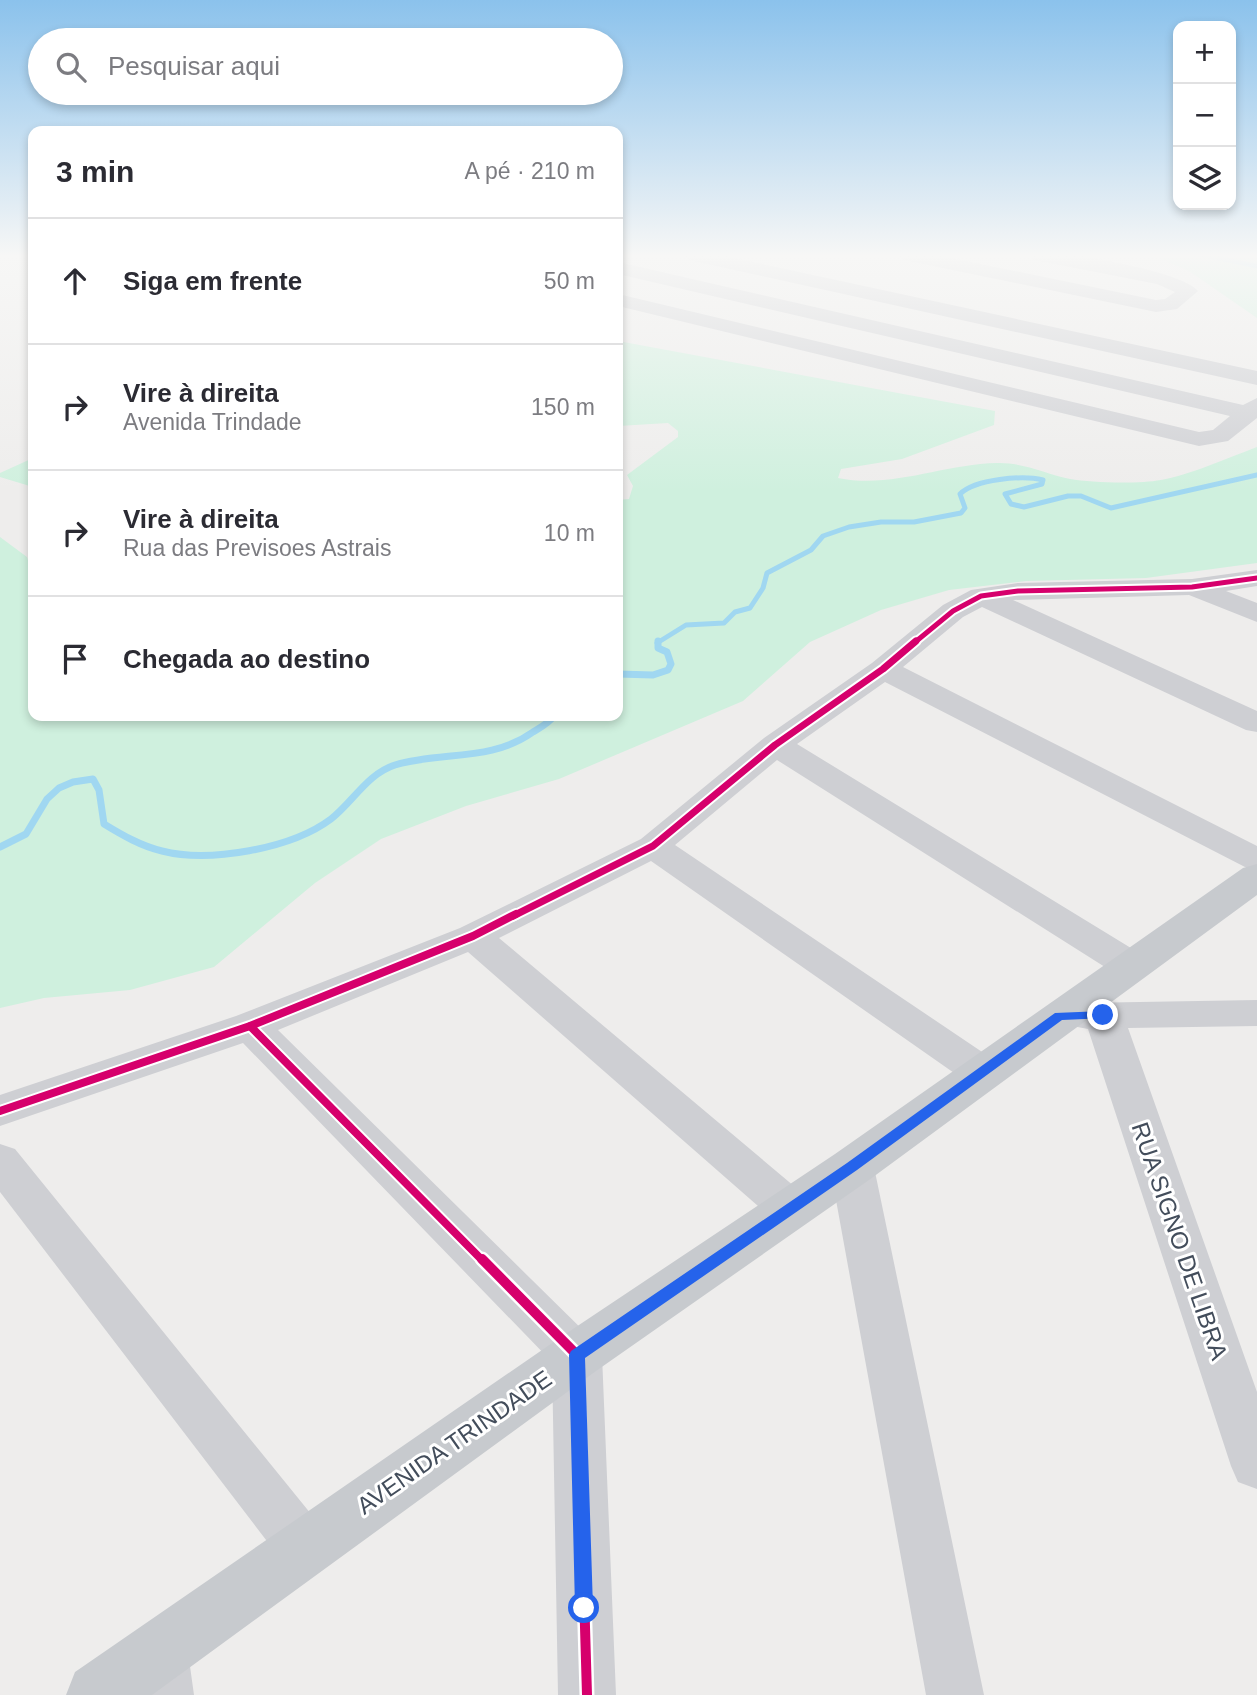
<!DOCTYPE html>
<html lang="pt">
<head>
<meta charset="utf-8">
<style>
	:root { --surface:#fff; --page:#f7f7f7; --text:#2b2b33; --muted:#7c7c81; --line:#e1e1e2 }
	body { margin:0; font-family:Helvetica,sans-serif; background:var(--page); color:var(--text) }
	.controls { position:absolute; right:21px; top:21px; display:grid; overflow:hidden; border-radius:14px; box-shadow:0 4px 10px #0003 }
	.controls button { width:63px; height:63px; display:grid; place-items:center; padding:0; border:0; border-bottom:2px solid var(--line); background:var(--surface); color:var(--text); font:35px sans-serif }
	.stop { position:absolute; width:21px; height:21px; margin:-16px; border:5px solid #2563eb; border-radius:50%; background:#fff }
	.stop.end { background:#2563eb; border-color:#fff; box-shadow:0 2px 7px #0008 }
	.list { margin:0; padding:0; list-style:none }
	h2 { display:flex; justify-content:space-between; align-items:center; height:91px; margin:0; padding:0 28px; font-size:30px }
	h2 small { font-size:23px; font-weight:400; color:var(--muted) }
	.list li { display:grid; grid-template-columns:46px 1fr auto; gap:21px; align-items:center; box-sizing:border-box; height:126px; padding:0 28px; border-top:2px solid var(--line) }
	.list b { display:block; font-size:26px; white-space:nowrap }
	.list p { margin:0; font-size:23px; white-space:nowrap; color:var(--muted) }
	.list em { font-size:23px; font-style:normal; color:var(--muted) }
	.icon { flex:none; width:38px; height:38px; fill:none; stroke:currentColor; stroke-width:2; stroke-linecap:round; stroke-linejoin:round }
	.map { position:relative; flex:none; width:1257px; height:1695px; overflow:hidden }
	.search { position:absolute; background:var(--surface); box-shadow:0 4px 10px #0003; left:28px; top:28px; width:595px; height:77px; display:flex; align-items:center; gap:18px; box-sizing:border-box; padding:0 24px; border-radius:38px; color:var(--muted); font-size:26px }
	.panel { position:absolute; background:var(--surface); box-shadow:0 4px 10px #0003; left:28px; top:126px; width:595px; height:595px; border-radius:14px }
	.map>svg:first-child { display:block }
	.green { fill:#cff0de }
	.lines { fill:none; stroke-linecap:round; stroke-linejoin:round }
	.stream-far2 { stroke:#a0d7f1; stroke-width:4.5 }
	.stream-far1 { stroke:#a0d7f1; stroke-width:5 }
	.stream { stroke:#a0d7f1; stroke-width:7 }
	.minor { fill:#cecfd3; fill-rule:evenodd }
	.major { fill:#c7cace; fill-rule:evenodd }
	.cycleway-far3-casing { stroke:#fff; stroke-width:9 }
	.cycleway-far2-casing { stroke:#fff; stroke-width:11 }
	.cycleway-far1-casing { stroke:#fff; stroke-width:12 }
	.cycleway-casing { stroke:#fff; stroke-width:15 }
	.cycleway-far3 { stroke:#d6006c; stroke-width:5 }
	.cycleway-far2 { stroke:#d6006c; stroke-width:7 }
	.cycleway-far1 { stroke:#d6006c; stroke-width:8 }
	.cycleway { stroke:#d6006c; stroke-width:10 }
	.route { fill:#2563eb }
	.labels { text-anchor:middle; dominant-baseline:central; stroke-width:6; stroke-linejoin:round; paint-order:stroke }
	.near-street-label { font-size:24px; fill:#434d5b; stroke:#fff }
</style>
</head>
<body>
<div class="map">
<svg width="1257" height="1695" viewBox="0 0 1257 1695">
	<rect width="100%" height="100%" fill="#eeedec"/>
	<!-- green -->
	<path class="green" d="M1149,254H1257V318L1189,271Z
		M618,341L995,411L994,425L902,459L841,469L838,478C892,489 943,464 997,463C1022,462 1046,474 1070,479C1092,483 1139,484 1161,480C1187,476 1230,457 1257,447V563L1146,578L1026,581L949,590L881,610L810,642L743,701L559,779L466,806L381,839L315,883L214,967L130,990L44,998L0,1008V537L27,557L33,577V716H618V500L629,499L633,486L627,475L678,437V431L668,423L618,426Z
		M33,458V487L0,477V473Z"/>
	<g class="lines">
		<!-- stream-far2 -->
		<path class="stream-far2" d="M1198,254L1257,266"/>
		<!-- stream-far1 -->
		<path class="stream-far1" d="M657,643L686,625L724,623L735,612L750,608L763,588L767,573L811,550L823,536L849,527L881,522H914L961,513L965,508L960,494C975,479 1023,475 1043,480L1042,484L1005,494L1011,504L1024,507L1068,496H1081L1111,508L1257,475"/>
		<!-- stream -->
		<path class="stream" d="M618,674L653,675L668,670L671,664L667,652L658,648V641
			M0,847L26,834L47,799L59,788L73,782L93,779L99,790L104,824C122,835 141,846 162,851C209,863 291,849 331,819C353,802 367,774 395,765C442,751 491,762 533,732C541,727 549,723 554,716"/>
		<!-- minor -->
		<path class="minor" d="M680,254H716L1257,371V385L689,260Z
			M895,254H932L1156,300L1165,299L1175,292L1157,284L1034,260L1025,254C1038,254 1051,253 1063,254C1088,256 1184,273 1198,291L1177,309L1156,312L904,260Z
			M618,262L1243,405L1257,398V418L1228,441L1199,446L618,306V294L1199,432L1213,430L1230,416L618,274Z
			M1257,570V586L1226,591L1257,603V622L1189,595L1013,600L1257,711V732L1246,730L982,607L963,617L903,667L1257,846V871L1245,867L885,682L797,744L1144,956L1149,965L1144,974L1130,977L1116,974L777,760L675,845L997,1062L1003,1072L997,1082L982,1086L967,1082L651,861L499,938L807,1197L814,1209L807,1221L791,1226L775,1221L468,952L278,1030L594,1341L602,1355L616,1695H558L552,1362L243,1043L0,1126V1095L236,1016L460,928L641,839L764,738L872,663L943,605L971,590L1018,583L1192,579Z
			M1257,1000V1026L1128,1028L1257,1392V1489L1238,1482L1231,1466L1088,1029L1067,1025L1061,1016L1067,1007L1081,1003Z
			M0,1144L15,1149L324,1530L332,1548L324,1566L305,1573L286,1566L0,1192Z
			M852,1151L868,1156L874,1167L984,1695H926L830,1167L836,1156Z
			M159,1624L179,1632L188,1652L194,1695H136L130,1652L139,1632Z"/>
		<!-- major -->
		<path class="major" d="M1257,864V895L869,1180L596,1371L152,1695H66L75,1672L558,1339L835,1154L1243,868Z"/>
		<!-- cycleway-far3 casing -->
		<g class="cycleway-far3-casing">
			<path id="cycleway-far3" d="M914,643L953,611L981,596L1018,591L1192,587L1257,578"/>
		</g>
		<!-- cycleway-far2 casing -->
		<g class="cycleway-far2-casing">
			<path id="cycleway-far2" d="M513,916L653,846L775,745L883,669L916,641"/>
		</g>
		<!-- cycleway-far1 casing -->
		<g class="cycleway-far1-casing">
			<path id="cycleway-far1" d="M250,1026L483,1261
				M0,1111L250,1026L473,936L516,914"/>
		</g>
		<!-- cycleway casing -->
		<g class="cycleway-casing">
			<path id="cycleway" d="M482,1259L577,1355L587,1695"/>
		</g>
		<!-- cycleway-far3 -->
		<use href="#cycleway-far3" class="cycleway-far3"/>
		<!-- cycleway-far2 -->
		<use href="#cycleway-far2" class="cycleway-far2"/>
		<!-- cycleway-far1 -->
		<use href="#cycleway-far1" class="cycleway-far1"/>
		<!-- cycleway -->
		<use href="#cycleway" class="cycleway"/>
	</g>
	<!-- sky -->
	<linearGradient id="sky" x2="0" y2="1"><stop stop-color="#8bc2ec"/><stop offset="0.52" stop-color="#f7f7f6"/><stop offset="1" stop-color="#f7f7f6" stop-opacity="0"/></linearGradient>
	<rect width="1257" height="492" fill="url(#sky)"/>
	<!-- route -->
	<path class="route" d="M1103,1011L1107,1012V1018L1062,1020L857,1170L585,1358L593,1608L590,1614L584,1617L578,1614L575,1608L569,1355L571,1351L847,1163L1055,1013Z"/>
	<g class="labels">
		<!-- near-street labels -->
		<g class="near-street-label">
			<text transform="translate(1180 1241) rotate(71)">RUA SIGNO DE LIBRA</text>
			<text transform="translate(454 1442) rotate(-35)">AVENIDA TRINDADE</text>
		</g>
	</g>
</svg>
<div class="controls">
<button>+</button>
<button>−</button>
<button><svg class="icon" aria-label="layers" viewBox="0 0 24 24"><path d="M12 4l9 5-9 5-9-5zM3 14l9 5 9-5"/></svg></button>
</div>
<div class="stop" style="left:584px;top:1608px"></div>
<div class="stop end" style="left:1103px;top:1015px"></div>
<div class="search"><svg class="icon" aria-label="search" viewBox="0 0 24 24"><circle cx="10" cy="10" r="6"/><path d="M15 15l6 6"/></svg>Pesquisar aqui</div>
<section class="panel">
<h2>3 min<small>A pé · 210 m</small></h2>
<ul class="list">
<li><svg class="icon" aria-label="ahead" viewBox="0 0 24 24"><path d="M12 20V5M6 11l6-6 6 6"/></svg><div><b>Siga em frente</b></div><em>50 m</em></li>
<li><svg class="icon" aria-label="right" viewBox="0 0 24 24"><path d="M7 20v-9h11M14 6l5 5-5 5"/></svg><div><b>Vire à direita</b><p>Avenida Trindade</p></div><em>150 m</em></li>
<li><svg class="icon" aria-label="right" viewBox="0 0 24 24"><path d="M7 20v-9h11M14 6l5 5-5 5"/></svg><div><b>Vire à direita</b><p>Rua das Previsoes Astrais</p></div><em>10 m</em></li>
<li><svg class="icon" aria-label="arrive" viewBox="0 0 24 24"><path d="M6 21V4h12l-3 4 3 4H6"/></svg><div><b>Chegada ao destino</b></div></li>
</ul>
</section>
</div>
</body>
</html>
